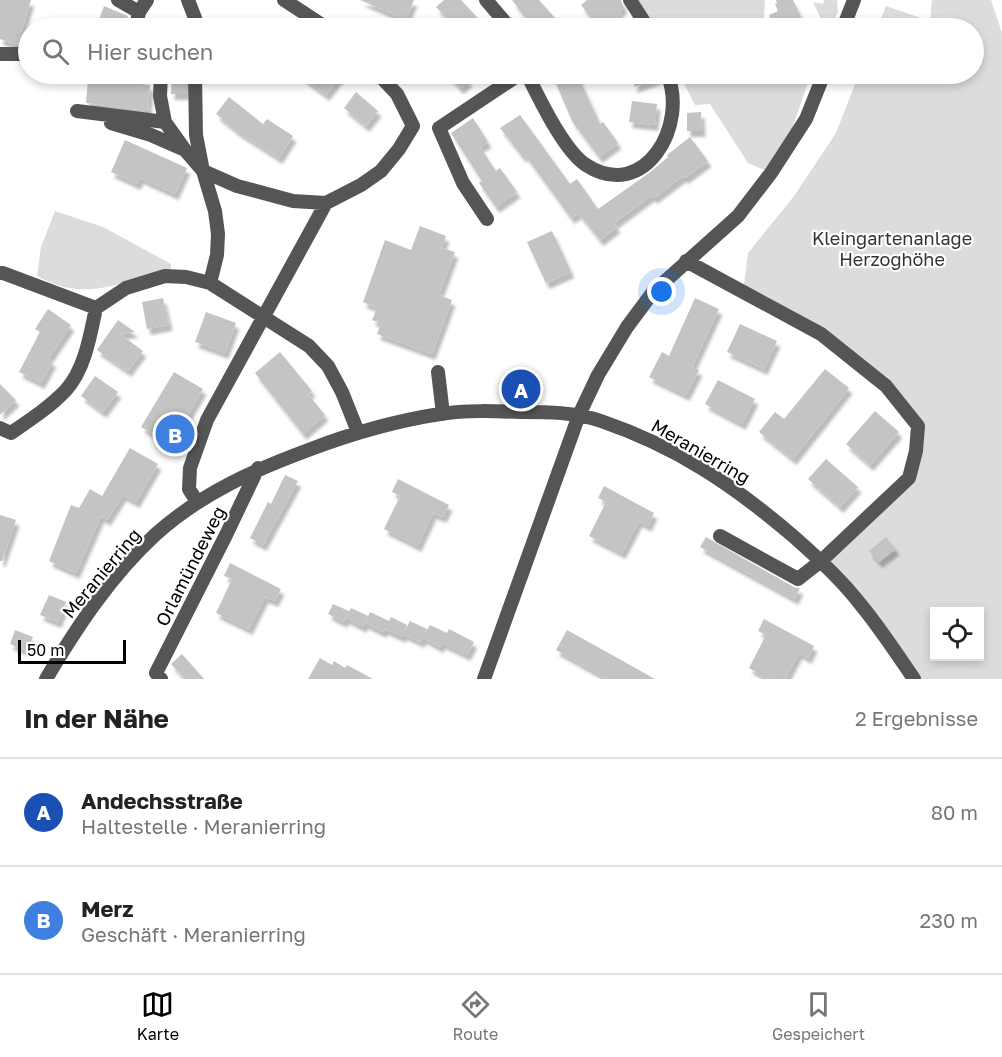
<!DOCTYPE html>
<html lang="de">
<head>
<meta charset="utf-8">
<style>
	:root { --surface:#fff; --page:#f2f2f2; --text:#222; --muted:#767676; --line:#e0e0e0; --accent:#000 }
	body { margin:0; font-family:"Golos Text",sans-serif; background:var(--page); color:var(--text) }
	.controls { position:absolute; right:18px; bottom:18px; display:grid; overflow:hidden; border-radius:0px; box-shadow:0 3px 9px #0003 }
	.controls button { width:54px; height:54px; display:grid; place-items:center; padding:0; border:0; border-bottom:2px solid var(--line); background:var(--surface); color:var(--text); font:30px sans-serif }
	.scale { position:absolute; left:18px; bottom:15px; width:108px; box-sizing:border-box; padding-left:6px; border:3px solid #000; border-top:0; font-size:16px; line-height:21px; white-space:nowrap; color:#000; -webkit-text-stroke:4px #fff; paint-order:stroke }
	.you { position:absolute; left:662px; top:292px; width:21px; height:21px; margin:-15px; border:4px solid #fff; border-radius:50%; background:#1a73e8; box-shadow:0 0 0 9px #1a73e833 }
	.badge { display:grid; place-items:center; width:39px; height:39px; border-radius:50%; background:var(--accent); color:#fff; font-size:20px; font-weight:700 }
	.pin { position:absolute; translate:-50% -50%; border:3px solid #fff; box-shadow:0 2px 6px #0006 }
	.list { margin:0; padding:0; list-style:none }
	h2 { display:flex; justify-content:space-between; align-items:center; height:78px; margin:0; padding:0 24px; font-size:26px }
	h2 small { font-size:20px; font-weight:400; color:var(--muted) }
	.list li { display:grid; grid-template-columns:39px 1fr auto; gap:18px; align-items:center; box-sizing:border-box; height:108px; padding:0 24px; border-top:2px solid var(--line) }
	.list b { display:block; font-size:22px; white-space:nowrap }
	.list p { margin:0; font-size:20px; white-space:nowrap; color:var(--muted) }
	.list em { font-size:20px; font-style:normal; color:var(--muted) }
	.icon { flex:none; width:33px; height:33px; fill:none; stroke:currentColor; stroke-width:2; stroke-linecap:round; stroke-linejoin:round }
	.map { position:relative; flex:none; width:1002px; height:679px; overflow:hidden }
	.search { position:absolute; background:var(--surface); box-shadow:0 3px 9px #0003; left:18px; right:18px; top:18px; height:66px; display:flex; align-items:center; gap:15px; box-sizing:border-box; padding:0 21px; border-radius:33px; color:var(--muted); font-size:22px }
	.sheet { height:294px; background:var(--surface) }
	nav { display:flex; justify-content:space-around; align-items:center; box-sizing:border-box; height:84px; border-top:2px solid var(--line); background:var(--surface); font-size:16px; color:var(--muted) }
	nav a { display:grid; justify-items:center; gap:3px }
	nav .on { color:var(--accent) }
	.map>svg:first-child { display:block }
	.green { fill:#dcdcdc; fill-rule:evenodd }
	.building { fill:#c4c4c4; filter:url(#shadow) }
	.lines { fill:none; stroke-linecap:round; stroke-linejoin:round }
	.minor { stroke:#555; stroke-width:14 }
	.labels { text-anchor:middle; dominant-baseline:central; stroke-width:4.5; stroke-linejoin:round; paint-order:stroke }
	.park-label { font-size:18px; fill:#333; stroke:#fff }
	.street-label { font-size:18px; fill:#000; stroke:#fff }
</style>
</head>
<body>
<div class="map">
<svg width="1002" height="679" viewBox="0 0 1002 679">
	<defs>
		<filter id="shadow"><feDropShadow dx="3.5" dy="6" stdDeviation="1.5" flood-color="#0004"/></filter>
	</defs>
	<rect width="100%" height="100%" fill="#fff"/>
	<!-- green -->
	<path class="green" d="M636,0H765L764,16L770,28H653Z
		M824,0H837L838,12L830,28H816L821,19L813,2L823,4Z
		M932,0H991L1002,33V679H914L821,561L909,478L918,426L886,386L821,334L743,292L748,253L794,196L836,133L859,74H974V28H877L886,6L930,21ZM934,612H980V656H934Z
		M679,74H811L793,126L798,132L771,173L748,163L710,104L695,105Z
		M55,211L103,227L171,264V269C121,281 87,304 37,276L41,247Z"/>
	<!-- building -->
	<path class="building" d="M0,0H31L17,45L0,39Z
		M360,0H414L406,20Z
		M444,0H461L487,28H457L436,7Z
		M512,0H539L564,28H533Z
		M587,0H621L624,8L619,11L629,28H601L596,20L594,22L581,5Z
		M776,0H793L806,28H774L769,15L778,11L775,4L777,3Z
		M104,6L128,16L124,28H96Z
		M172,74H186V94H171Z
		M298,74H342L326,95Z
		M447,74H463L469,81L460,88Z
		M552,74H577L600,124L603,122L618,143L599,157L572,121Z
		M635,74H658L659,78L634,87Z
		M88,78L150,85L148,111L86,103Z
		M356,92L378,111L366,126L344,108Z
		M229,97L263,124L267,119L293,136L279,158L237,131L216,114Z
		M632,101L657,104L655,125L629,122Z
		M701,112L702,131H687V113Z
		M520,115L570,184L577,179L598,209L649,173L668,157L667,155L690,137L708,161L685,178L683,176L654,198L652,195L614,223L617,227L600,240L578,213L571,218L525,155L522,156L500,128Z
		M473,118L488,142L480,147L496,171L500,168L517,192L496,207L479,183L482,181L451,133Z
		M125,140L187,168L175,194L140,178L137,184L111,172Z
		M420,226L446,236L442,248L455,252L439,295L452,300L432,354L377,334L381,323L372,320L377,308L363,302L385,240L411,250Z
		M552,231L571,272L546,283L527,242Z
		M163,298L169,325L147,329L142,302Z
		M695,298L719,309L692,367L699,370L686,395L649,377L662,352L669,356Z
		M48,309L71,325L48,359L53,361L41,383L19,372L40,332L35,329Z
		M206,312L236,323L225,353L195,342Z
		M118,320L135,332L120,334L143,351L128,371L97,350Z
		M740,324L777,341L764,369L727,352Z
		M280,352L312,391L308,394L325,415L303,434L255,373Z
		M825,369L849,388L793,459L759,432L775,412L784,419Z
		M174,372L203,389L182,425L189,429L178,448L141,427Z
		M95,376L118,392L103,412L81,396Z
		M718,380L755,399L742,424L705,404Z
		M0,384L16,400L0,415Z
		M875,411L899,432L870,465L846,444Z
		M130,448L158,464L136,502L123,495L107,520L101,516L76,573L49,561L71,505L79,508L90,489L102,496Z
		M826,459L858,487L840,507L808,479Z
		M285,475L298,481L263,545L250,538L268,502L271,504Z
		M398,479L449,505L443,517L433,513L418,546L384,529L400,496L392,492Z
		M604,486L654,513L648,526L639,521L622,553L589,536L606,502L598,498Z
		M0,515L16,520L2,561H0Z
		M706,537L794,587L800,588L795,599L700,547Z
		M886,537L896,549L879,562L869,551Z
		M230,563L281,589L275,601L265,597L249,629L216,613L232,579L224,576Z
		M49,595L66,602L58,622L40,615Z
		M333,604L349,611L351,608L368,616L363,627L346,618L344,622L328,614Z
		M370,612L389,621L391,617L407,625L402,637L385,629L383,632L365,623Z
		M764,619L814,646L808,658L799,653L785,679H769L749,668L766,635L758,631Z
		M410,621L427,629L424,635L430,625L447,633L449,629L474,642L467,655L442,643L440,647L423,638L421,642L403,634Z
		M15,630L33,637L27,651L10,644Z
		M567,630L603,650L655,679H608L592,670L556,650Z
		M182,654L204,679H185L171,664Z
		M320,658L332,665L334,661L345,668L347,665L373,679H308Z"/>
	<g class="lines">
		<!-- minor -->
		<path class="minor" d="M118,0L139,12
			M188,0L195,18V28
			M284,0L327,28
			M486,0L510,28
			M630,0L648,28
			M136,28L139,12L147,0
			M843,28L854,0
			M0,54H28
			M161,74L160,96L165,122
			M195,74L196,135L203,171L237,186L293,201L326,203L361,185L381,171L399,149L413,126L397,94L378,74
			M527,74C539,98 564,151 586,165C645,203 689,124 667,74
			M77,111L165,122L185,150L203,171L215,211L218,234L217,255L210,283
			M111,123L151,135L183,149
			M439,128L463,183L487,219
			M439,128L520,74
			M686,261L821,334L886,386L918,426L916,451L909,478L821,561L798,579L720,536
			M0,273H3L96,308C90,336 85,369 66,390C50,407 30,420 11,433L0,428
			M96,308L126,288L165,276L186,277L210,283L309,346L328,366L342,392L358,432
			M438,372L443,414
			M197,502L189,489L190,468L207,420L326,203
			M46,679C77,627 111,575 156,534C202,493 254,470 311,449C353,433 395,421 440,414C466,410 494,411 521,412C547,412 575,412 601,421C677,447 732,484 793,536C817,557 841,579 861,605C880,628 897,654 914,679
			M161,679L156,673L226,535L258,468
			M484,679L579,415L598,375L627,327L653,292L738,216L771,173L806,119L824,74"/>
	</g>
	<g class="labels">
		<!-- park labels -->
		<g class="park-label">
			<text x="892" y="238">Kleingartenanlage<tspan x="892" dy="21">Herzoghöhe</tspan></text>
		</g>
		<!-- street labels -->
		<g class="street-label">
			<text transform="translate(701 451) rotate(30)">Meranierring</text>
			<text transform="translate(190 566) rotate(-63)">Orlamündeweg</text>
			<text transform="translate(101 573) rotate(-50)">Meranierring</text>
		</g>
	</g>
</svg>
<div class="controls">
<button><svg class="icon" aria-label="locate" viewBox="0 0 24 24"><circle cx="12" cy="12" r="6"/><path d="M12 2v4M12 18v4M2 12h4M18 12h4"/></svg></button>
</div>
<div class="scale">50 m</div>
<div class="you"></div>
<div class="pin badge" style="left:521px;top:389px;background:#1a4fb4">A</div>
<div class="pin badge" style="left:175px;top:434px;background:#3f7fe0">B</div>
<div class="search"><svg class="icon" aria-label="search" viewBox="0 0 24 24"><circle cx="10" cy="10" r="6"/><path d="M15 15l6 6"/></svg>Hier suchen</div>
</div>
<section class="sheet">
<h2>In der Nähe<small>2 Ergebnisse</small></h2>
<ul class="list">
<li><span class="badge" style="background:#1a4fb4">A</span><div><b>Andechsstraße</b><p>Haltestelle · Meranierring</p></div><em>80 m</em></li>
<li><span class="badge" style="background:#3f7fe0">B</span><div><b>Merz</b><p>Geschäft · Meranierring</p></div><em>230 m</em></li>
</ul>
</section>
<nav>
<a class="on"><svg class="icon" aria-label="map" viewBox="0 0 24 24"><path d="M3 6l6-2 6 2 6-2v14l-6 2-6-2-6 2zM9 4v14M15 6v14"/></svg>Karte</a>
<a><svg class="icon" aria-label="directions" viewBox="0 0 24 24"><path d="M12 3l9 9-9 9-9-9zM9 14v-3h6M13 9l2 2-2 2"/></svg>Route</a>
<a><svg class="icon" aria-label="saved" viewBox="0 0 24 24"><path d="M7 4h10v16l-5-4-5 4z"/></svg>Gespeichert</a>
</nav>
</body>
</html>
